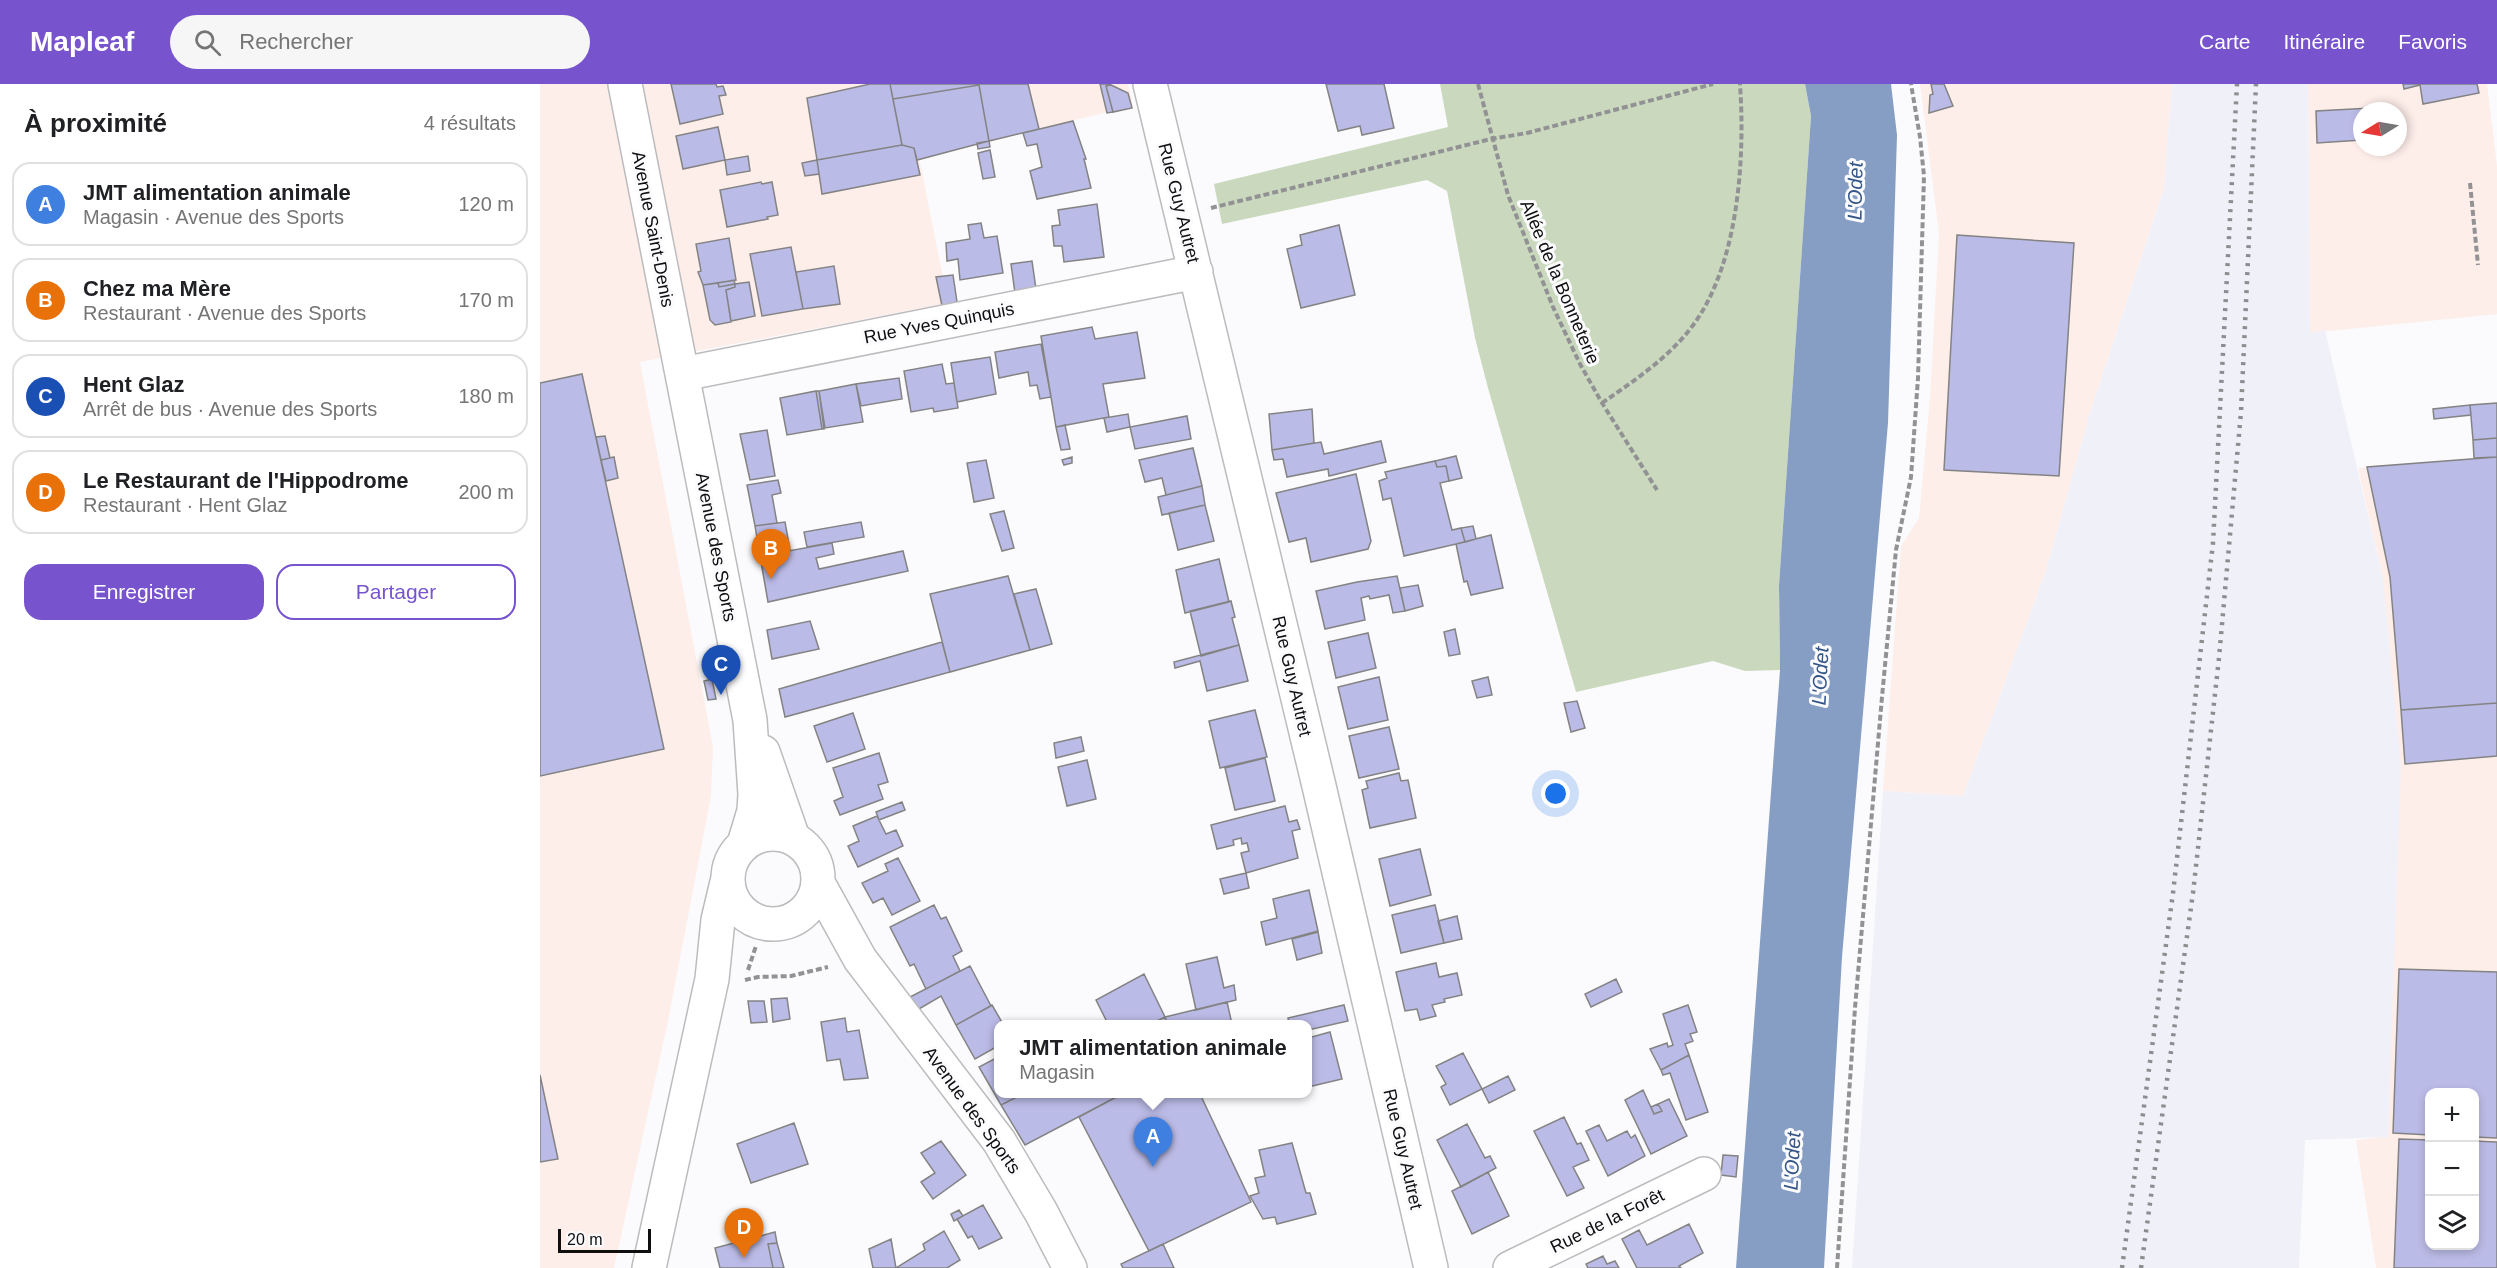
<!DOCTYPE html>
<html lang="fr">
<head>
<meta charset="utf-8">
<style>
	:root { --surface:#fff; --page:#f6f6f6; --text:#202124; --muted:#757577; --line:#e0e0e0; --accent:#7754cd }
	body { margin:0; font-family:Helvetica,sans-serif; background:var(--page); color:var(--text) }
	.controls { position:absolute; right:18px; bottom:18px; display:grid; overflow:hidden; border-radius:12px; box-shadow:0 3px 9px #0003 }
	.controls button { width:54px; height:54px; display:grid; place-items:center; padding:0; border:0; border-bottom:2px solid var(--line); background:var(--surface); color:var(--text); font:30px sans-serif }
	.compass { position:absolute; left:1813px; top:18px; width:54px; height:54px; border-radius:50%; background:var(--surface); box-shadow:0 3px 9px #0003; rotate:259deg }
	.scale { position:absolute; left:18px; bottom:15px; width:93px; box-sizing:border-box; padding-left:6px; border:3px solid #0f0f10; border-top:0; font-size:16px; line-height:21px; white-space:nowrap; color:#0f0f10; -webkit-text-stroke:4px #fbfbfd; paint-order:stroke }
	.you { position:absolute; left:1016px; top:710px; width:21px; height:21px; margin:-15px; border:4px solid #fff; border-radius:50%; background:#1a73e8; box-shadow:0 0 0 9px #1a73e833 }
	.badge { display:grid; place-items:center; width:39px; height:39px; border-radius:50%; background:var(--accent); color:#fff; font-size:20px; font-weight:700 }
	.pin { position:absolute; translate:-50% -50px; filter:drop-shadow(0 2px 3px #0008) }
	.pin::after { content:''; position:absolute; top:32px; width:21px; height:18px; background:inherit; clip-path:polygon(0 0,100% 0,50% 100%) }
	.popup { position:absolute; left:454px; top:936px; width:318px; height:78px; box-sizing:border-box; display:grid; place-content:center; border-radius:12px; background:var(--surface); filter:drop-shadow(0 2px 4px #0005); font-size:20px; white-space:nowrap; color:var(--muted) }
	.popup b { font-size:22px; color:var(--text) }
	.popup::after { content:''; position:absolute; left:50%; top:100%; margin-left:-12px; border:12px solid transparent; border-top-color:var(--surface) }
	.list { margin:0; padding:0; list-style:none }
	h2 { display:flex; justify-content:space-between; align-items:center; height:78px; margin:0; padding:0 24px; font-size:26px }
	h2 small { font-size:20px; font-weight:400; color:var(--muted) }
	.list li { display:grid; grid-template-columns:39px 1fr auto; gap:18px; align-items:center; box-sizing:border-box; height:84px; margin:0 12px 12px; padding:0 12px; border:2px solid var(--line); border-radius:18px }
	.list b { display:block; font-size:22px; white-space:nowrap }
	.list p { margin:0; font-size:20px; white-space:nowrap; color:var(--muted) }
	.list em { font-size:20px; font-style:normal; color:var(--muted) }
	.actions { display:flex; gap:12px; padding:18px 24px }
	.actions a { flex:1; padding:14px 0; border:2px solid var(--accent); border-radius:18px; text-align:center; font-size:21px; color:var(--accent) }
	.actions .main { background:var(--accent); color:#fff }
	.icon { flex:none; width:33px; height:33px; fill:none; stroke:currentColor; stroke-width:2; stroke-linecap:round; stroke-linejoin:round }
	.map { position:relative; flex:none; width:1957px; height:1184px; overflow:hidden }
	header { display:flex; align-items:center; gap:36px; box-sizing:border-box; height:84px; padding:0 30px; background:var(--accent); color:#fff }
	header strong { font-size:28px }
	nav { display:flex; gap:33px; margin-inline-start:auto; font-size:21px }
	.search { width:420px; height:54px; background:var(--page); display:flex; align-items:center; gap:15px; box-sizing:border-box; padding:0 21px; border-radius:33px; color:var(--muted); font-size:22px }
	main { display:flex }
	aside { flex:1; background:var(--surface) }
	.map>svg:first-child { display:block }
	.industrial { fill:#feeeea; fill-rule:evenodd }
	.built { fill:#f0f0f9 }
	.green { fill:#cad9be }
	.water { fill:#869ec4 }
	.building { fill:#bbbbe7; stroke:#838384; stroke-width:1.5 }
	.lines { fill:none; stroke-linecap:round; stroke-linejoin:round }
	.minor-casing { stroke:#bcbcbe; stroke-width:36 }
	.path { stroke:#929294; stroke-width:4; stroke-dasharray:6 3; stroke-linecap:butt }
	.minor { stroke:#fff; stroke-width:33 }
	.rail { stroke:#8d8d8f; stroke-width:4.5; stroke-dasharray:3 6; stroke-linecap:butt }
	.labels { text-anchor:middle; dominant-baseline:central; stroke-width:6; stroke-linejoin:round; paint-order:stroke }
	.street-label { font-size:18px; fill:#0f0f10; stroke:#fbfbfd }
	.water-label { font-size:20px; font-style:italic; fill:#335587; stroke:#fbfbfd }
</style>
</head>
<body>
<header>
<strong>Mapleaf</strong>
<div class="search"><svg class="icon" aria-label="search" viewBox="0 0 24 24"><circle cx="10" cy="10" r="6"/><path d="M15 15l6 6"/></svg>Rechercher</div>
<nav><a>Carte</a><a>Itinéraire</a><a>Favoris</a></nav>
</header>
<main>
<aside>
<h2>À proximité<small>4 résultats</small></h2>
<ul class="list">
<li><span class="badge" style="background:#3f7fe0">A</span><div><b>JMT alimentation animale</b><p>Magasin · Avenue des Sports</p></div><em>120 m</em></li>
<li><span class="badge" style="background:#e8710a">B</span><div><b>Chez ma Mère</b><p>Restaurant · Avenue des Sports</p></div><em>170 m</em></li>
<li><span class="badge" style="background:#1a4fb4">C</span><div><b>Hent Glaz</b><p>Arrêt de bus · Avenue des Sports</p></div><em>180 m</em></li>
<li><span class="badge" style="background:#e8710a">D</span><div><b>Le Restaurant de l'Hippodrome</b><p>Restaurant · Hent Glaz</p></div><em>200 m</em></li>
</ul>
<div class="actions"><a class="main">Enregistrer</a><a>Partager</a></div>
</aside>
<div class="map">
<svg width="1957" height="1184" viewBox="0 0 1957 1184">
	<rect width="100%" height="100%" fill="#fbfbfd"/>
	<!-- industrial -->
	<path class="industrial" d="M0,0H588L593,22L379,73L408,219L100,278L173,663L171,712L128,937L74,1184H0Z
		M1380,0H1632L1624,105L1550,329L1506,487L1423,712L1343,707L1361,462L1379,434L1390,313L1399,149Z
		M1768,0H1947L1957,82V230L1770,249ZM1822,27H1858V63H1822Z
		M1957,373V1184H1836L1816,1056L1848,1052L1843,495L1818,384ZM1890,1008H1934V1162H1890Z"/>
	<!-- built -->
	<path class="built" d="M1632,0H1768L1770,249L1785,246L1843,495L1861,683L1848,1053L1765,1056L1759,1184H1312L1343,707L1423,712L1506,487L1550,329L1624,105Z"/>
	<!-- green -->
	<path class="green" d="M900,0H1265L1271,32L1239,501L1240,586L1205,587L1173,577L1036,608L948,304L935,254L907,107L887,96L682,140L674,100L908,43Z"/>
	<!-- water -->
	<path class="water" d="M1265,0H1351L1357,51L1348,339L1302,873L1284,1184H1196L1240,586L1239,501L1271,32Z"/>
	<!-- building -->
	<path class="building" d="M131,0H176L177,3L183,2L186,11L179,12L183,30L140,40Z
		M330,0H350L362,61L277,76L267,14Z
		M350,0H488L499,45L449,57L439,1L353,15Z
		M560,0H571L566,2L573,28L567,29Z
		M786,0H844L854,44L822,51L820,42L798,47Z
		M1391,0H1404L1413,22L1389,29L1390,11L1393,10Z
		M1863,0H1937L1939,9L1883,20L1880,1L1864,5Z
		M439,1L449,57L377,76L374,64L362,61L353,15Z
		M571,1L588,9L592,24L573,28L566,2Z
		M1831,24V27H1822V56L1777,59L1776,27Z
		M533,37L546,75H544L551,104L497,115L490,87L502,83L497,60L487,62L483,49Z
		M178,43L185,76L143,85L136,52Z
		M449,57L450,63L438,65L437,59Z
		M362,61L374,64L380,91L282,110L277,76Z
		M450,66L455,93L443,95L438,69Z
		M208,72L210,87L187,91L185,76Z
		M277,76L279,90L265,92L262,79Z
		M221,98L222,100L232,98L238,131L227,133L228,135L187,143L180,106Z
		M557,120L564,173L524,178L522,162H514L512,142L520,141L518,126Z
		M441,139L444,154L457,152L463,189L420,196L418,175L407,177L406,159L430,155L428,141Z
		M799,141L815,211L761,224L747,165L762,161L760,151Z
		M1417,151L1534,159L1519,392L1404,386Z
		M189,154L196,196L163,201L158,188L161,187L156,160Z
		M251,163L263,225L222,232L210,170Z
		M492,177L496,205L475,209L471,180Z
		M294,182L300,220L263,225L256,188Z
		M413,191L417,218L402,222L396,193Z
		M194,196L195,200L179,203L178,199Z
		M209,198L215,232L191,237L186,206L195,203V200Z
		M178,199L179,203L195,200V203L186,206L191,238L175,241L170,236L163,201Z
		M552,243L555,255L597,248L605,294L563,300L569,333L516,343L501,252Z
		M501,260L511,313L500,315L497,301L490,302L488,288L459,294L455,268Z
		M450,273L456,310L417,318L411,279Z
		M402,280L406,300L414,299L418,324L394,328L393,324L371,328L364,287Z
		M42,290L124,665L0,692V299Z
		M359,294L362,315L321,322L316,300Z
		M316,300L323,338L285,344L279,307Z
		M276,307L282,345L247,351L240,314Z
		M276,307H279L284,345H282Z
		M1957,319V354L1933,356L1930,321Z
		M1930,321L1931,331L1894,335L1893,325Z
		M772,325L774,359L732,366L729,330Z
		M588,330L590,343L567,348L564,334Z
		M647,332L651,355L595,365L590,343Z
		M525,341L530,365L521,366L516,343Z
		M227,346L235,392L210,396L200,350Z
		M65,352L70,374L61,376L56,353Z
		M1957,354V373L1934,374L1933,356Z
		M841,357L846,378L789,392L788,385L747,393L743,375L734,376L732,366L781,358L784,370Z
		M653,364L662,402L626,411L622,394L605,398L599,376Z
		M916,372L922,394L909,397L906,382L897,383L895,377Z
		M74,373L78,394L66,397L61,376Z
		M532,373V379L524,381L522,376Z
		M1957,373V619L1861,626L1850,493L1827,383Z
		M446,376L454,414L434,418L427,379Z
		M895,377L897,383L906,382L909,397L900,399L912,446L921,444L925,458L864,472L851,414L843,416L839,397L847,394L845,388Z
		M816,390L831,457L828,465L771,478L766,454L749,458L736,409Z
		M238,396L241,409L232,411L237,439L215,442L207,401Z
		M662,402L665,421L622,431L618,413Z
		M665,421L674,457L638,466L629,429Z
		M464,427L474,464L462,467L450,430Z
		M245,438L250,466L220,472L215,442Z
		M321,438L324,453L267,463L264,448Z
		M933,442L936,455L925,458L921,444Z
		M951,451L963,504L931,511L927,497L924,498L916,460Z
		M292,459L294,470L276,474L279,485L363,467L368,487L228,518L220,472Z
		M679,475L689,518L645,529L636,486Z
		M468,492L490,566L410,588L390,510Z
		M857,492L865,527L853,529L849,511L830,515L829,512L821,514L825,536L785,545L776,507L817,498Z
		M878,501L883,522L865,527L860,504Z
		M496,505L512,560L490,566L474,510Z
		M691,517L695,533L692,534L699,561L661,572L650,527Z
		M270,537L279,565L232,575L227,546Z
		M915,545L920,570L909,572L904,548Z
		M828,549L836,584L796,594L788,558Z
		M402,558L410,588L245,633L239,605Z
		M699,561L708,597L667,607L660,577L635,584L634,578Z
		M839,593L848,636L808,645L798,603Z
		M948,593L952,611L937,614L932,597Z
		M172,595L176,615L168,616L164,597Z
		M1037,617L1045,644L1031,648L1024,619Z
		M1957,619V672L1865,680L1861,626Z
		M715,626L727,673L680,684L669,637Z
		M313,629L325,665L287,678L274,642Z
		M849,643L859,685L819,694L809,652Z
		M541,653L544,667L516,674L514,659Z
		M339,669L348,698L338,701L343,715L300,731L294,717L303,713L293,684Z
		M725,674L735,717L695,726L685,684Z
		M547,676L556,715L527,722L518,683Z
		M859,689L861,697L868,696L876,734L830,744L822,706L828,704L826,697Z
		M362,718L365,726L339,736L336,728Z
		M745,722L749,738L757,736L760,745L752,747L758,774L706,789L701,769L709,767L707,759L702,760L701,754L693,756L694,761L677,765L671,741Z
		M337,732L346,750L356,746L363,762L318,783L308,762L319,757L313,742Z
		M880,765L891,811L850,822L839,775Z
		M358,774L380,817L352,831L343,814L333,819L322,799L348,787L345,780Z
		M706,789L709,804L684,810L680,795Z
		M769,806L778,847L726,861L721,838L737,834L733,815Z
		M394,821L401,835L406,833L422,867L413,872L420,887L386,905L374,880L370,882L350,843Z
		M895,821L904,859L861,869L852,831Z
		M917,832L922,855L904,859L898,837Z
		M778,848L782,869L757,876L752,855Z
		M677,873L684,904L694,901L696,916L656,926L646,880Z
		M896,879L899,893L917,889L922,911L904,915L905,918L892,921L896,932L880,936L877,925L865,927L856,888Z
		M430,882L451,922L416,941L401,912L379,925L370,913Z
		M1859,885L1957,888V1054L1934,1053V1008H1890V1051L1853,1049Z
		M604,890L625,933L611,940H568L556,916Z
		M1076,895L1082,908L1051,923L1045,910Z
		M247,914L250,935L233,938L231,915Z
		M208,917H224L227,938L211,939Z
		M687,918L692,940H628L625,933Z
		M452,921L463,940H458V962L435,975L416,941Z
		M804,921L808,937L768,946V940H749L748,934Z
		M1148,921L1157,948L1150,950L1153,957L1145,960L1149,971L1121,986L1110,965L1127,959L1128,963L1133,961L1123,930Z
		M625,933L628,940H611Z
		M305,934L307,948L319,946L328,994L304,996L300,975L287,977L281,938Z
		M790,948L802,995L768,1003V954Z
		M923,969L942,1005L910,1021L901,1003L906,1000L896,982Z
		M1149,971L1168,1028L1146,1036L1130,989L1123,991L1121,986Z
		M458,973V1010H483L461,1021L439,983Z
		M0,991L18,1075L0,1078Z
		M968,992L975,1006L949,1019L942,1005Z
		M1103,1006L1114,1030L1122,1027L1118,1020L1129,1015L1147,1052L1111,1070L1085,1016Z
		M483,1010H582L485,1061L461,1021Z
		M582,1010H660L711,1118L609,1167L539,1033Z
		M1118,1020L1122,1027L1114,1030L1111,1023Z
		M1024,1033L1037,1060L1041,1059L1049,1076L1033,1083L1044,1104L1027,1112L994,1047Z
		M254,1039L268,1080L211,1099L197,1060Z
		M927,1040L945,1074L950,1072L956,1084L921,1103L897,1056Z
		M1059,1041L1067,1057L1087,1047L1091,1054L1095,1051L1105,1072L1068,1092L1046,1047Z
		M1859,1055L1890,1056V1162H1934V1057L1957,1058V1184H1854Z
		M401,1057L426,1091L393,1115L381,1098L395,1089L381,1069Z
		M752,1059L766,1109H770L776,1130L737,1140L735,1133L723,1135L710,1112L719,1109L715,1094L725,1092L719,1066Z
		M1183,1071L1198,1072L1196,1093L1181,1091Z
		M948,1088L969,1132L932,1150L912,1107Z
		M443,1121L462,1154L439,1165L432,1152L428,1154L417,1135Z
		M419,1126L423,1132L414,1137L411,1130Z
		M1149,1140L1163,1169L1139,1182L1141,1184H1097L1082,1155L1099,1146L1107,1161Z
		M404,1147L420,1176L407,1184H356L385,1166L383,1160Z
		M235,1148L237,1159L228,1160L233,1184H180L175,1164Z
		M351,1155L356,1184H333L329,1165Z
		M237,1159L244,1184H233L228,1160Z
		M623,1160L634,1184H583L581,1180Z
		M1063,1172L1067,1180L1075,1177L1079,1184H1048L1046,1180Z"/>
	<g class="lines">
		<!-- minor casing -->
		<g class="minor-casing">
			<path id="minor" d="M85,0L210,636L215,710L214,727L204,760
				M610,0L779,702L891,1184
				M143,290L656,188
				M223,668L253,754
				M188 795a45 45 0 1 1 90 0a45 45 0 1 1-90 0Z
				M278,799L320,875L459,1057L501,1128L530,1184
				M109,1184L172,895L178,836L188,794
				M970,1184L1164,1090"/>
		</g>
		<!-- path -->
		<path class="path" d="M938,0L968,111L1013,223L1040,280L1062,319L1117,406
			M1930,99L1938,181
			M671,124L951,55L987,49L1173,0
			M1062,319C1097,295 1137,268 1160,231C1199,169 1205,72 1200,0
			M208,886L216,862
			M205,896L218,893L251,892L288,883
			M1297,1184L1315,924L1342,613L1356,466L1371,393L1378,294L1384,92L1380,53L1371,0"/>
		<!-- minor -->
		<use href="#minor" class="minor"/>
		<!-- rail -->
		<path class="rail" d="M1582,1184L1633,809L1673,459L1697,0
			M1601,1184L1653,809L1679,574L1701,328L1716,0"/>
	</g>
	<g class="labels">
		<!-- street labels -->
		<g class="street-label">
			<text transform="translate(639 119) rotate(76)">Rue Guy Autret</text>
			<text transform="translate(113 145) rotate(79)">Avenue Saint-Denis</text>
			<text transform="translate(1020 198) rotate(67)">Allée de la Bonneterie</text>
			<text transform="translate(399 239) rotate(-11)">Rue Yves Quinquis</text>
			<text transform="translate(176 463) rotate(79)">Avenue des Sports</text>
			<text transform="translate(752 592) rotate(77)">Rue Guy Autret</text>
			<text transform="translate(432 1026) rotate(54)">Avenue des Sports</text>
			<text transform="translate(863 1065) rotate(77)">Rue Guy Autret</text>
			<text transform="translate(1067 1137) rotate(-26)">Rue de la Forêt</text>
		</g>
		<!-- water labels -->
		<g class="water-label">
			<text transform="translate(1315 107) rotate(-89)">L'Odet</text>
			<text transform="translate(1280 592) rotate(-87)">L'Odet</text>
			<text transform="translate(1252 1077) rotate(-87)">L'Odet</text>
		</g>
	</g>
</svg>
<div class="controls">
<button>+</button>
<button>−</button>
<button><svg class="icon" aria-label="layers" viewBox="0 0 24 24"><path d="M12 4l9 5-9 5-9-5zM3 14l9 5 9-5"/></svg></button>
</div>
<svg class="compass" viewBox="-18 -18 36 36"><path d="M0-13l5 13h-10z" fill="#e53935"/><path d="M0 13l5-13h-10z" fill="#757577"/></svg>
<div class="scale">20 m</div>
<div class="you"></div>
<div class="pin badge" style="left:613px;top:1083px;background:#3f7fe0">A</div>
<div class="popup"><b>JMT alimentation animale</b>Magasin</div>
<div class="pin badge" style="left:231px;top:495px;background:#e8710a">B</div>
<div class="pin badge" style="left:181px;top:611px;background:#1a4fb4">C</div>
<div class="pin badge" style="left:204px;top:1174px;background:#e8710a">D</div>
</div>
</main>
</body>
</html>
